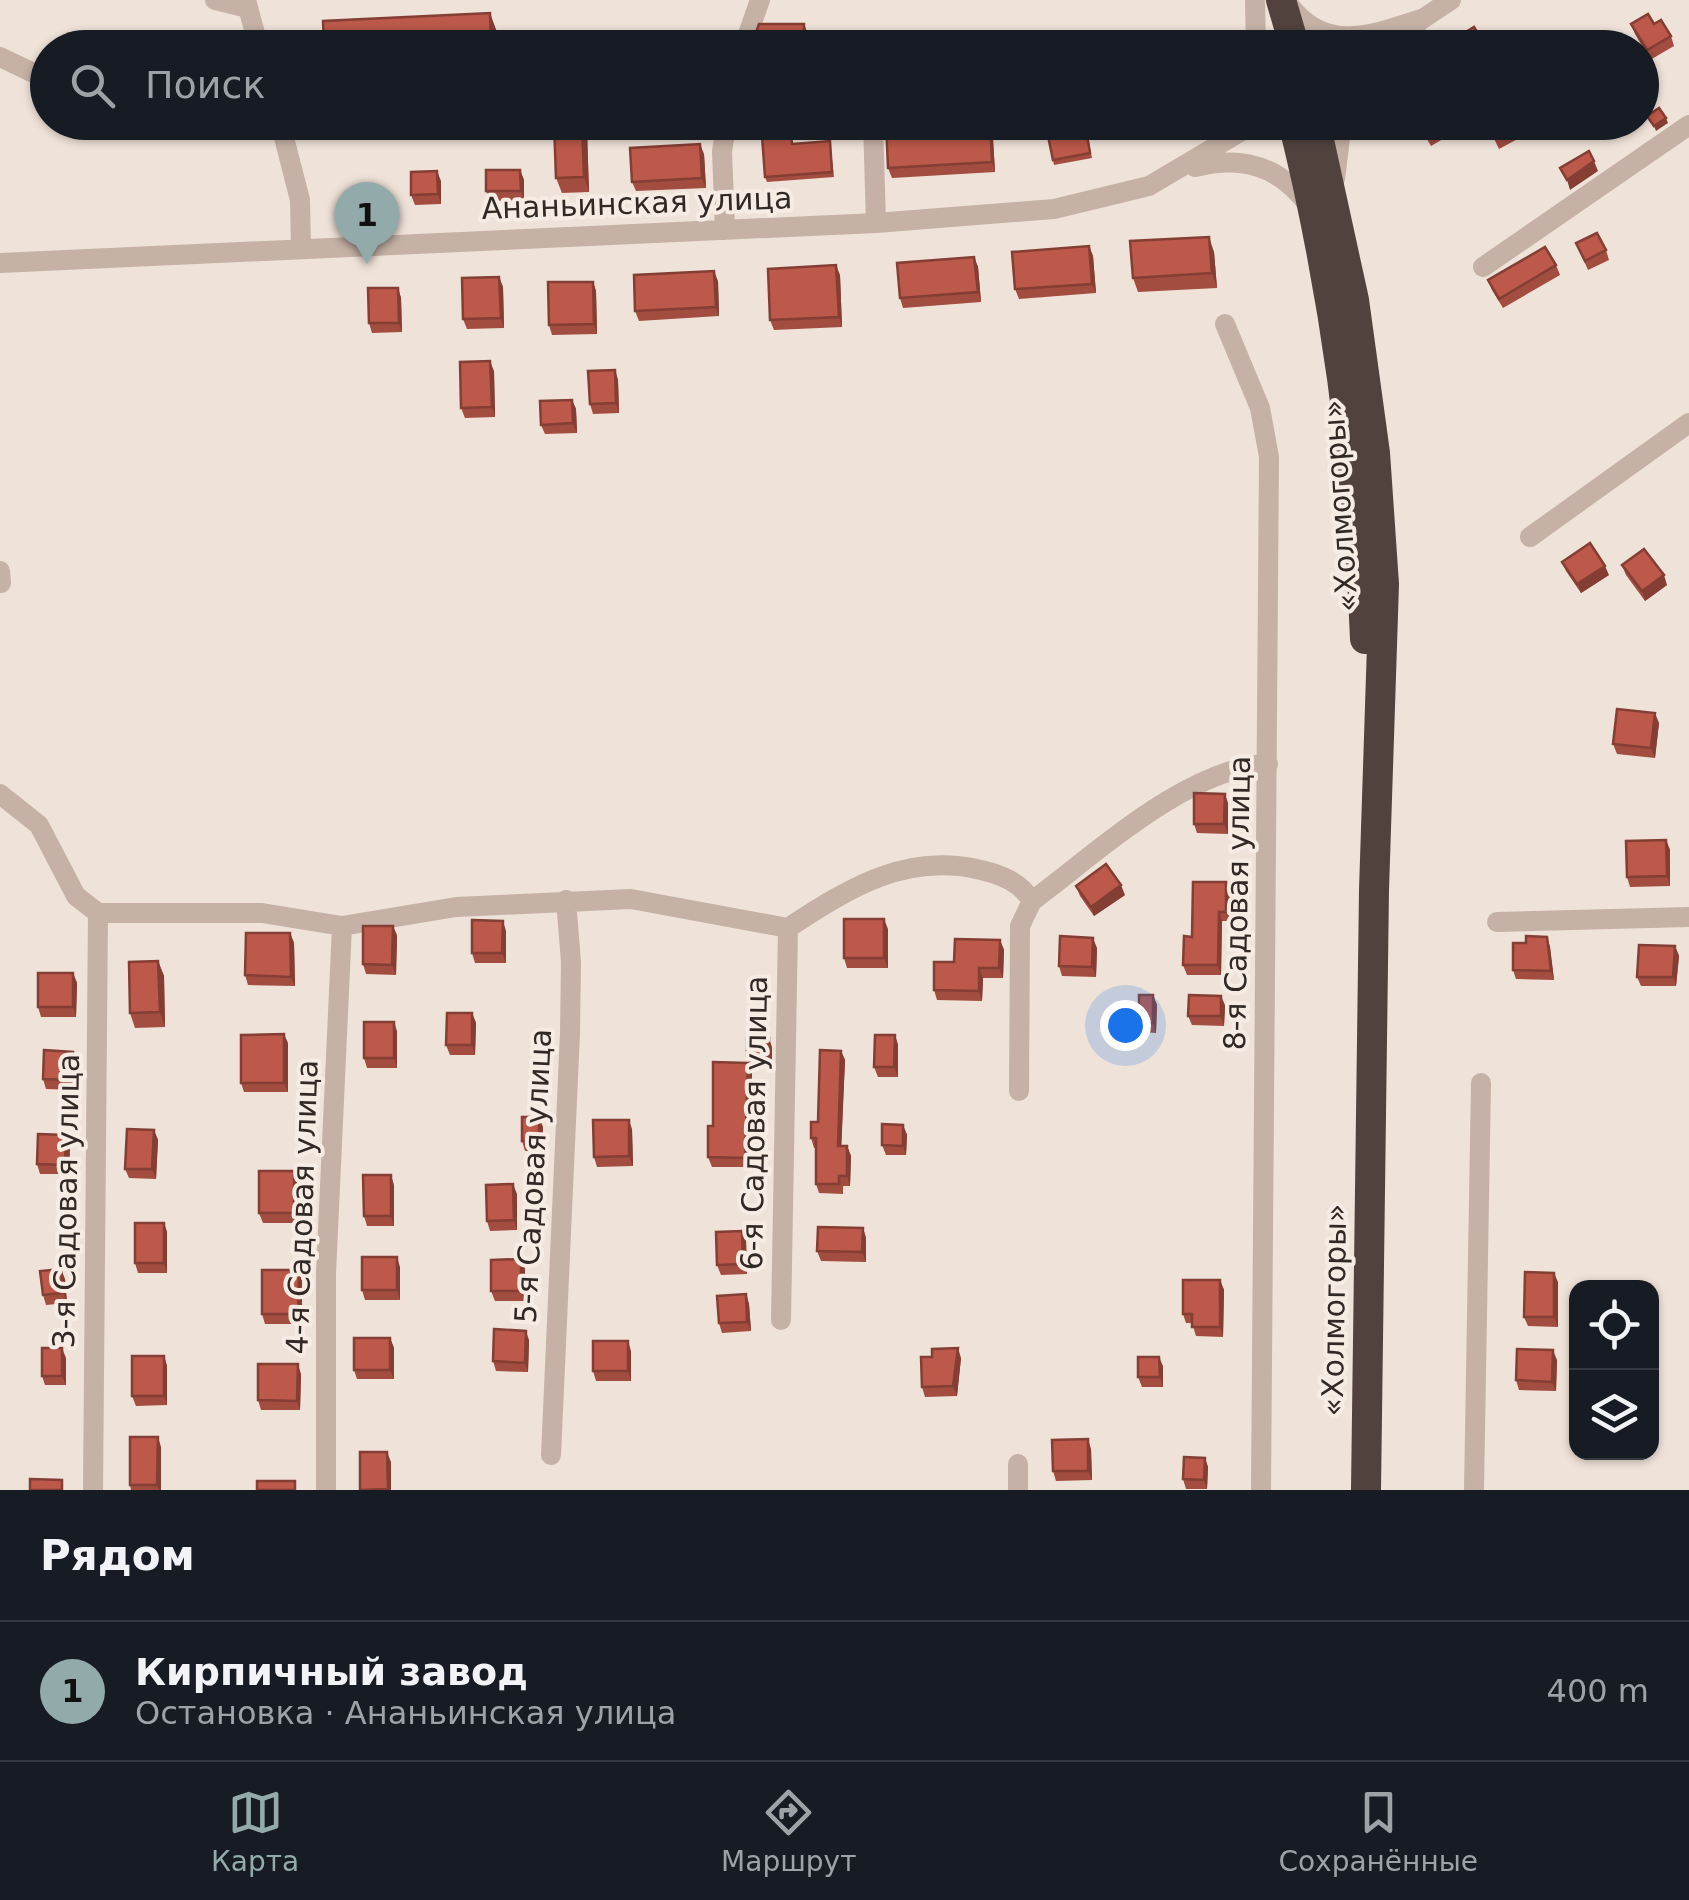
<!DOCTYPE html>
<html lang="ru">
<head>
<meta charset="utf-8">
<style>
	:root { --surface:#171b24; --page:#242831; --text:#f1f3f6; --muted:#9ea1a6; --line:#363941; --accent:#93aaaa }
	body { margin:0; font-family:"DejaVu Sans",sans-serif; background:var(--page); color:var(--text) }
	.controls { position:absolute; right:30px; bottom:30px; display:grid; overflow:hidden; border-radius:20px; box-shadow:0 2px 8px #0004 }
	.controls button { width:90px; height:90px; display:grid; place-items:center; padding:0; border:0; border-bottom:2px solid var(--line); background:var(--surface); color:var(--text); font:50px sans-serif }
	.you { position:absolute; left:1125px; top:1025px; width:35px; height:35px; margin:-25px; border:8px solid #fff; border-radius:50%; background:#1a73e8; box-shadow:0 0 0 15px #1a73e833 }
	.badge { display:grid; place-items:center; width:65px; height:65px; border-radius:50%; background:var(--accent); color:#111; font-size:32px; font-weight:700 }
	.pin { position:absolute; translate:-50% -82px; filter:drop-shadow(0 2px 5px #0008) }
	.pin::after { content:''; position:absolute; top:52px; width:35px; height:30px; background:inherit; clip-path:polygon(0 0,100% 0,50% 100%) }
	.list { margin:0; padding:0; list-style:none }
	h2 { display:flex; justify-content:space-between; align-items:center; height:130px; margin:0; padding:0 40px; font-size:42px }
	h2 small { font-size:32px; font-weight:400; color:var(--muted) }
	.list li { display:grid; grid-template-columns:65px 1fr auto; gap:30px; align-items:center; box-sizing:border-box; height:140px; padding:0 40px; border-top:2px solid var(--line) }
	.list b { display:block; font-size:38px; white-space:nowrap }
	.list p { margin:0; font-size:32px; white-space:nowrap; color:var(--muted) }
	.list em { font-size:32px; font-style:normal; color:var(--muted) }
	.icon { flex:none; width:55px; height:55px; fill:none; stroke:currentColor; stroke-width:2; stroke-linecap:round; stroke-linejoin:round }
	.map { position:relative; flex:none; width:1689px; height:1490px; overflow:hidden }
	.search { position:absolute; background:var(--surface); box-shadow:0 2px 8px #0004; left:30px; right:30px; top:30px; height:110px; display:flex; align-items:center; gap:25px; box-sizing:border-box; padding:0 35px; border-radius:55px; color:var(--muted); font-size:38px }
	.sheet { height:270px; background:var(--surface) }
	nav { display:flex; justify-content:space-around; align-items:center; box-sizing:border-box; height:140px; border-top:2px solid var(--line); background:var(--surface); font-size:28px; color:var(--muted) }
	nav a { display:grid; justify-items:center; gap:5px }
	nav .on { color:var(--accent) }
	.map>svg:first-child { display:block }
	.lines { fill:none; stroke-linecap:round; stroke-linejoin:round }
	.minor { stroke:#c5b1a6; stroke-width:20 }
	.highway { stroke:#52423e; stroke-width:30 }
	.wall { fill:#a24d40 }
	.shaded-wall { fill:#843e34 }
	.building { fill:#bc594a; stroke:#843e34; stroke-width:2.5 }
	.labels { text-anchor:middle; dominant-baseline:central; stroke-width:8; stroke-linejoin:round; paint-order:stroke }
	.street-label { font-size:30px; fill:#322926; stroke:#f7ece4 }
</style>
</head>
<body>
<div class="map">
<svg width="1689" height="1490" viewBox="0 0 1689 1490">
	<rect width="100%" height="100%" fill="#efe2d9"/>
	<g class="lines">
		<!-- minor -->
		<path class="minor" d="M215,0L248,8
			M246,0L259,48
			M1255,0L1256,48
			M1287,2C1324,55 1372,35 1424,18
			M1415,24L1451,0
			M743,48L760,0
			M1391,48L1418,23
			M0,57L48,80
			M280,122L300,200L301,248
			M873,122L876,223
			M1195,167C1242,155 1280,166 1309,206
			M1335,179L1342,122
			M725,230L722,151L727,122
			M0,263L876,223L1054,209L1149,186L1257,122
			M1483,267L1689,125
			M1225,324L1260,408L1269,457L1261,1490
			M1530,537L1689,423
			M0,571L1,583
			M0,794L39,825L76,896L98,913H262L342,926L456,907L631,899L788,928C849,888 906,852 981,870C1002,875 1020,882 1032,901C1097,853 1187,768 1268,764
			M1497,922L1689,917
			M1019,1091L1020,926L1032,901
			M781,1320L788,928
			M551,1455L570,1033L571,962L566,900
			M93,1490L98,913
			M326,1490V1274L342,926
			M1018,1490V1464
			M1474,1490L1481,1083"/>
		<!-- highway -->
		<path class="highway" d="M1281,0L1295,48
			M1293,122C1335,292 1358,465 1365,639
			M1315,122L1354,300L1375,453L1384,584L1374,890L1366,1490"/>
	</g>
	<!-- wall -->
	<path class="wall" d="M1631,24H1654L1671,36L1674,46L1650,60L1635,34Z
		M886,122H914L916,128L992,122L995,172L892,178L888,168Z
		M1417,122H1451L1455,132L1431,146Z
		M1486,122H1523L1527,134L1499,149Z
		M1086,129L1092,158L1054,165L1053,160Z
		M587,130L589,192L562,193L556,178Z
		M830,141L834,177L767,182L765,177L793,144Z
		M704,154L706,188L636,191L632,182Z
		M520,170L524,180V200L490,201L486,191Z
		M441,181V204L415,205L411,195Z
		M1576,243L1606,250L1609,260L1588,270Z
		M1089,246L1093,256L1096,293L1019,299L1015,289Z
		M1214,252L1217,288L1138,292L1133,278Z
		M974,257L978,267L981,302L903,308L900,298Z
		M1556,265L1560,275L1503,308L1492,290L1488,280Z
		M840,275L842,327L774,330L770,320Z
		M499,277L503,287L504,328L467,329L463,319Z
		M718,281L719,316L639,321L635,311Z
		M593,282L596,291L597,334L552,335L549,325Z
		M398,288L401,298L402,332L372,333L369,323Z
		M615,370L618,380L619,413L593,414L590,404Z
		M494,371L495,417L465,418L461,408Z
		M572,400L576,409L577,433L545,434L541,425Z
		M1562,562L1609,575L1581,593L1566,571Z
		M1622,565L1667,585L1645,601L1626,575Z
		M1659,723L1655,758L1617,754L1613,744Z
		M1228,803V834L1197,833L1194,824Z
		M1666,840L1670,850V886L1630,887L1627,877Z
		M1076,886L1125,895L1094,916L1080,896Z
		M1230,892L1229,921H1222L1221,975H1187L1183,965L1192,937Z
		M888,929V968H847L844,958Z
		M506,931V963H475L472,953Z
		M290,933L294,943L295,986L248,985L245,975Z
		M397,935L396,975L366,974L363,964Z
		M1547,937L1550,947L1554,980L1516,979L1513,970L1526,943Z
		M1000,940L1004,950L1003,978H983L982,1001L937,1000L934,990L954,962Z
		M1675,946L1679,956L1676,986H1641L1637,977Z
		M1097,948L1096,977L1062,976L1059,966Z
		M158,961L164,976L165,1027L135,1028L130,1013Z
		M73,973L77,983L76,1017H41L38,1007Z
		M1153,995L1157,1005L1156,1033L1142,1032L1139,1022Z
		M1225,1005L1224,1026L1192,1025L1188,1016Z
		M472,1013L476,1023L475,1055H450L446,1045Z
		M397,1031V1068H367L364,1058Z
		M895,1035L898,1045V1077H878L874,1067Z
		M769,1038L772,1048V1066H751L747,1056Z
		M288,1043V1092H244L241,1083Z
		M841,1051L845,1060L841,1146H847L851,1156L850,1186H843V1194L819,1193L816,1184V1148H814L811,1138L818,1122Z
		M76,1062L75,1090L46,1089L43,1079Z
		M752,1073L749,1167H712L708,1157L713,1126Z
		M903,1125L907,1135L906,1155H886L882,1145Z
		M543,1127L542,1151H525L522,1141Z
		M632,1129L633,1166L597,1167L594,1157Z
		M154,1130L158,1140L156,1179L129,1178L125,1169Z
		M66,1135L70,1145L69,1174H40L37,1164Z
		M297,1180L298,1223H263L259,1213Z
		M394,1185V1226H367L364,1216Z
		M517,1194V1230L490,1231L487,1221Z
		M164,1223L167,1232V1273H138L135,1263Z
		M863,1228L866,1238V1262L821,1261L817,1251Z
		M742,1231L746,1240L747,1274L721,1275L717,1265Z
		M521,1259L525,1269V1301H495L491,1291Z
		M400,1267V1300H365L362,1290Z
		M65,1279L67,1303L46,1305L43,1295Z
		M302,1280V1324H265L262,1314Z
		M1220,1280L1224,1290L1223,1337L1196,1336L1192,1323H1186L1183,1314Z
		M1558,1282V1327L1528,1326L1524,1317Z
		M746,1294L749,1304L751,1331L722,1333L719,1323Z
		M390,1338L394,1348V1379H357L354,1370Z
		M529,1340L528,1372L496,1371L493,1361Z
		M631,1351V1381H596L593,1371Z
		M164,1356L167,1366V1405L136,1406L132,1396Z
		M66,1358V1385H45L42,1376Z
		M961,1358L957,1396L925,1397L922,1387Z
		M1557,1360L1556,1391L1519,1390L1516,1380Z
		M1163,1366V1387H1142L1138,1377Z
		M301,1374L300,1410H261L258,1400Z
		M161,1447V1490H131L130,1485Z
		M1091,1449L1092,1480L1056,1481L1053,1471Z
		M1205,1458L1208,1467L1207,1489H1186L1183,1479Z"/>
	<!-- shaded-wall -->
	<path class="shaded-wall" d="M490,13L497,32V48H492Z
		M804,24L808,34V48H804Z
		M1666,118L1668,123L1656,131L1654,126Z
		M582,122H584L587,130L589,192L584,177Z
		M990,122H992L995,172L992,162Z
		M700,144L704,154L706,188L702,178Z
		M1594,161L1598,171L1570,190L1567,180Z
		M520,170L524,180V200L521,191Z
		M437,171L441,181V204L438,194Z
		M1209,237L1214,252L1217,288L1212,273Z
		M1089,246L1093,256L1096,293L1092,284Z
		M974,257L978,267L981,302L978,292Z
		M836,265L840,275L842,327L839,317Z
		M714,271L718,281L719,316L716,307Z
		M499,277L503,287L504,328L501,318Z
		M593,282L596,291L597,334L594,324Z
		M398,288L401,298L402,332L399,323Z
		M490,361L494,371L495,417L492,407Z
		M615,370L618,380L619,413L616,403Z
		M572,400L576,409L577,433L573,423Z
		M1605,566L1609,575L1581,593L1577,584Z
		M1664,575L1667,585L1645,601L1642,591Z
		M1655,713L1659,723L1655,758L1651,748Z
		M1225,794L1228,803V834L1224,824Z
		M1666,840L1670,850V886L1667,876Z
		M1226,882L1230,892L1229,921L1226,912Z
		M1121,885L1125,895L1094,916L1091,907Z
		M1219,912L1222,921L1221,975L1218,965Z
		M884,919L888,929V968L884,958Z
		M503,921L506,931V963L502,953Z
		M393,926L397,935L396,975L392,965Z
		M290,933L294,943L295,986L291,977Z
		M1547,937L1550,947L1554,980L1551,971Z
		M1093,938L1097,948L1096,977L1092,967Z
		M1000,940L1004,950L1003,978L999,968Z
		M1675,946L1679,956L1676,986L1673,977Z
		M158,961L164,976L165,1027L160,1012Z
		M979,968L983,978L982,1001L979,991Z
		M73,973L77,983L76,1017L73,1007Z
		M1153,995L1157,1005L1156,1033L1153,1023Z
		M1221,996L1225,1005L1224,1026L1221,1016Z
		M472,1013L476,1023L475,1055L472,1045Z
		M394,1022L397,1031V1068L394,1058Z
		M284,1034L288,1043V1092L284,1083Z
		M895,1035L898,1045V1077L894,1067Z
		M769,1038L772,1048V1066L768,1057Z
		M841,1051L845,1060L841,1156L838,1146Z
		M73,1052L76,1062L75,1090L71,1080Z
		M748,1063L752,1073L749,1167L745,1158Z
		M539,1117L543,1127L542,1151L539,1142Z
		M629,1120L632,1129L633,1166L629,1156Z
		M903,1125L907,1135L906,1155L903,1146Z
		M154,1130L158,1140L156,1179L152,1169Z
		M66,1135L70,1145L69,1174L65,1165Z
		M847,1146L851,1156L850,1186L847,1176Z
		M294,1171L297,1180L298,1223L294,1213Z
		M391,1175L394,1185V1226L391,1216Z
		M513,1184L517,1194V1230L514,1220Z
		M164,1223L167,1232V1273L164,1263Z
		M863,1228L866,1238V1262L862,1252Z
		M742,1231L746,1240L747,1274L743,1264Z
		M397,1257L400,1267V1300L397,1290Z
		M521,1259L525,1269V1301L521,1291Z
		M61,1269L65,1279L67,1303L63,1293Z
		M299,1270L302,1280V1324L298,1314Z
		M1554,1273L1558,1282V1327L1554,1317Z
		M1220,1280L1224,1290L1223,1337L1220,1327Z
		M746,1294L749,1304L751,1331L747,1322Z
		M526,1331L529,1340L528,1372L525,1363Z
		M390,1338L394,1348V1379L390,1370Z
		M628,1341L631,1351V1381L628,1371Z
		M62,1348L66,1358V1385L62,1376Z
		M958,1348L961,1358L957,1396L953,1386Z
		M1553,1350L1557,1360L1556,1391L1552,1382Z
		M164,1356L167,1366V1405L164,1396Z
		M1159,1357L1163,1366V1387L1160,1377Z
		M298,1364L301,1374L300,1410L297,1401Z
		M158,1437L161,1447V1490H159L157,1485Z
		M1088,1439L1091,1449L1092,1480L1088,1471Z
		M387,1452L391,1462V1490H388Z
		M1205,1458L1208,1467L1207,1489L1204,1480Z"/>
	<!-- building -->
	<path class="building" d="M490,13L491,47L324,48L323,21Z
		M1648,14L1654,24L1661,20L1671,36L1647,50L1631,24Z
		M759,24H804V48H753V41Z
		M1474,27L1484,43L1476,48H1448L1446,44Z
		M1603,41L1607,48H1592Z
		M1659,108L1666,118L1654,126L1647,116Z
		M554,122H582L584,177L556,178Z
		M761,122H790L792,144L830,141L832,172L765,177Z
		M886,122H913V128L964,125V122H990L992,162L888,168Z
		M1419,122H1451L1428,137Z
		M1487,122H1523V124L1496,139Z
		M1086,129L1090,153L1053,160L1048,136Z
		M700,144L702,178L632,182L630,148Z
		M1589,151L1594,161L1567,180L1560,168Z
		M486,170H520L521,191H486Z
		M437,171L438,194L411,195V172Z
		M1597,233L1606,250L1585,261L1576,243Z
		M1209,237L1212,273L1133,278L1130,241Z
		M1089,246L1092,284L1015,289L1012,252Z
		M1545,247L1556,265L1499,299L1488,280Z
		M974,257L978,292L900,298L897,263Z
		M836,265L839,317L770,320L768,269Z
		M714,271L716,307L635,311L634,275Z
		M499,277L501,318L463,319L462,278Z
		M548,282H593L594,324L549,325Z
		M368,288H398L399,323H369Z
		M490,361L492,407L461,408L460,362Z
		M615,370L616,403L590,404L588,371Z
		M572,400L573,423L541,425L540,401Z
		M1590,543L1605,566L1577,584L1562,562Z
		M1644,549L1664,575L1642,591L1622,565Z
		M1617,709L1655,713L1651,748L1613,744Z
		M1194,793L1225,794L1224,824H1194Z
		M1666,840L1667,876L1627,877L1626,841Z
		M1106,864L1121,885L1091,907L1076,886Z
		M1193,882H1226V912H1219L1218,965H1183L1184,936L1192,937Z
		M844,919H884V958H844Z
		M472,920L503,921L502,953H472Z
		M363,926H393L392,965L363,964Z
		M246,933H290L291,977L245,975Z
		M1060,936L1093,938L1092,967L1059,966Z
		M1526,936L1547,937L1551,971L1513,970V943H1526Z
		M955,939L1000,940L999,968H979V991L934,990V962H954Z
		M1639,945L1675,946L1673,977H1637Z
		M158,961L160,1012L130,1013L129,962Z
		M38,973H73V1007H38Z
		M1139,995H1153V1023L1139,1022Z
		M1189,995L1221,996V1016H1188Z
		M447,1013H472V1045H446Z
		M364,1022H394V1058H364Z
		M284,1034V1083H241V1035Z
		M875,1035H895L894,1067H874Z
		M747,1038H769L768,1057L747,1056Z
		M44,1050L73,1052L71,1080L43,1079Z
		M820,1050L841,1051L838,1146H847V1176H839V1184H816V1138H811V1122H818Z
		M713,1062L748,1063L745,1158L708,1157V1126H713Z
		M522,1117H539V1142L522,1141Z
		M593,1120H629V1156L594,1157Z
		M882,1124L903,1125V1146L882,1145Z
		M127,1129L154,1130L152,1169H125Z
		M38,1134L66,1135L65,1165L37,1164Z
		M259,1171H294V1213H259Z
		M363,1175H391V1216H364Z
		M513,1184L514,1220L487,1221L486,1185Z
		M135,1223H164V1263H135Z
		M818,1227L863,1228L862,1252L817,1251Z
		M742,1231L743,1264L717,1265L716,1232Z
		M362,1257H397V1290H362Z
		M521,1259V1291H491V1260Z
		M61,1269L63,1293L43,1295L40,1271Z
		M262,1270H299L298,1314H262Z
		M1525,1272L1554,1273V1317H1524Z
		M1183,1280H1220V1327H1192V1314H1183Z
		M746,1294L747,1322L719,1323L717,1296Z
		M494,1329L526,1331L525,1363L493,1361Z
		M354,1338H390V1370H354Z
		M593,1341H628V1371H593Z
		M42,1348H62V1376H42Z
		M958,1348L953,1386L922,1387L921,1357H932V1349Z
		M1517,1349L1553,1350L1552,1382L1516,1380Z
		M132,1356H164V1396H132Z
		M1138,1357H1159L1160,1377H1138Z
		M258,1364H298L297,1401L258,1400Z
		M130,1437H158L157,1485H130Z
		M1088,1439V1471H1053L1052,1440Z
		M360,1452H387L388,1489L360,1490Z
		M1184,1457L1205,1458L1204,1480L1183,1479Z
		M30,1479L62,1480V1490H30Z
		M257,1481H295V1490H257Z"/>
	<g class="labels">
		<!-- street labels -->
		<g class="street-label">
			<text transform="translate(637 203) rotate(-2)">Ананьинская улица</text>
			<text transform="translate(1340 506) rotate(-94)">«Холмогоры»</text>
			<text transform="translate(1237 903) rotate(-89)">8-я Садовая улица</text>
			<text transform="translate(754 1123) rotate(-89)">6-я Садовая улица</text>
			<text transform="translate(533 1176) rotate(-87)">5-я Садовая улица</text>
			<text transform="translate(66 1201) rotate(-89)">3-я Садовая улица</text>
			<text transform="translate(302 1207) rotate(-88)">4-я Садовая улица</text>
			<text transform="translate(1334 1310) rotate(-89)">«Холмогоры»</text>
		</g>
	</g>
</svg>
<div class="controls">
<button><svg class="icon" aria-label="locate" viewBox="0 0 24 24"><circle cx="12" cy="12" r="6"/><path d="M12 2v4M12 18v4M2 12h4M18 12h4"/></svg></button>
<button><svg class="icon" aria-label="layers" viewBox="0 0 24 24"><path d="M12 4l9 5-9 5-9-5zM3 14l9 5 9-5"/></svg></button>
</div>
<div class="you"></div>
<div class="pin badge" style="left:367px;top:264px">1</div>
<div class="search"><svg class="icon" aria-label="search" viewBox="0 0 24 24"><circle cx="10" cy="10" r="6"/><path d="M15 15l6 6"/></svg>Поиск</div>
</div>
<section class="sheet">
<h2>Рядом<small></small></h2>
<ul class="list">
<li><span class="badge">1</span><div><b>Кирпичный завод</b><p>Остановка · Ананьинская улица</p></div><em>400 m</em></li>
</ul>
</section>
<nav>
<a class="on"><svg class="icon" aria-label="map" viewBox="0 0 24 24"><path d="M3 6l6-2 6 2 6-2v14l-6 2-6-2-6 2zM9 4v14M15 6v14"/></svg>Карта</a>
<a><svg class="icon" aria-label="directions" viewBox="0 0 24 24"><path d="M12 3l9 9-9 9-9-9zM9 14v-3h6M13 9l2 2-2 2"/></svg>Маршрут</a>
<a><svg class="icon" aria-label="saved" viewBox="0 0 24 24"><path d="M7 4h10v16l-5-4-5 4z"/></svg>Сохранённые</a>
</nav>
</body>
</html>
